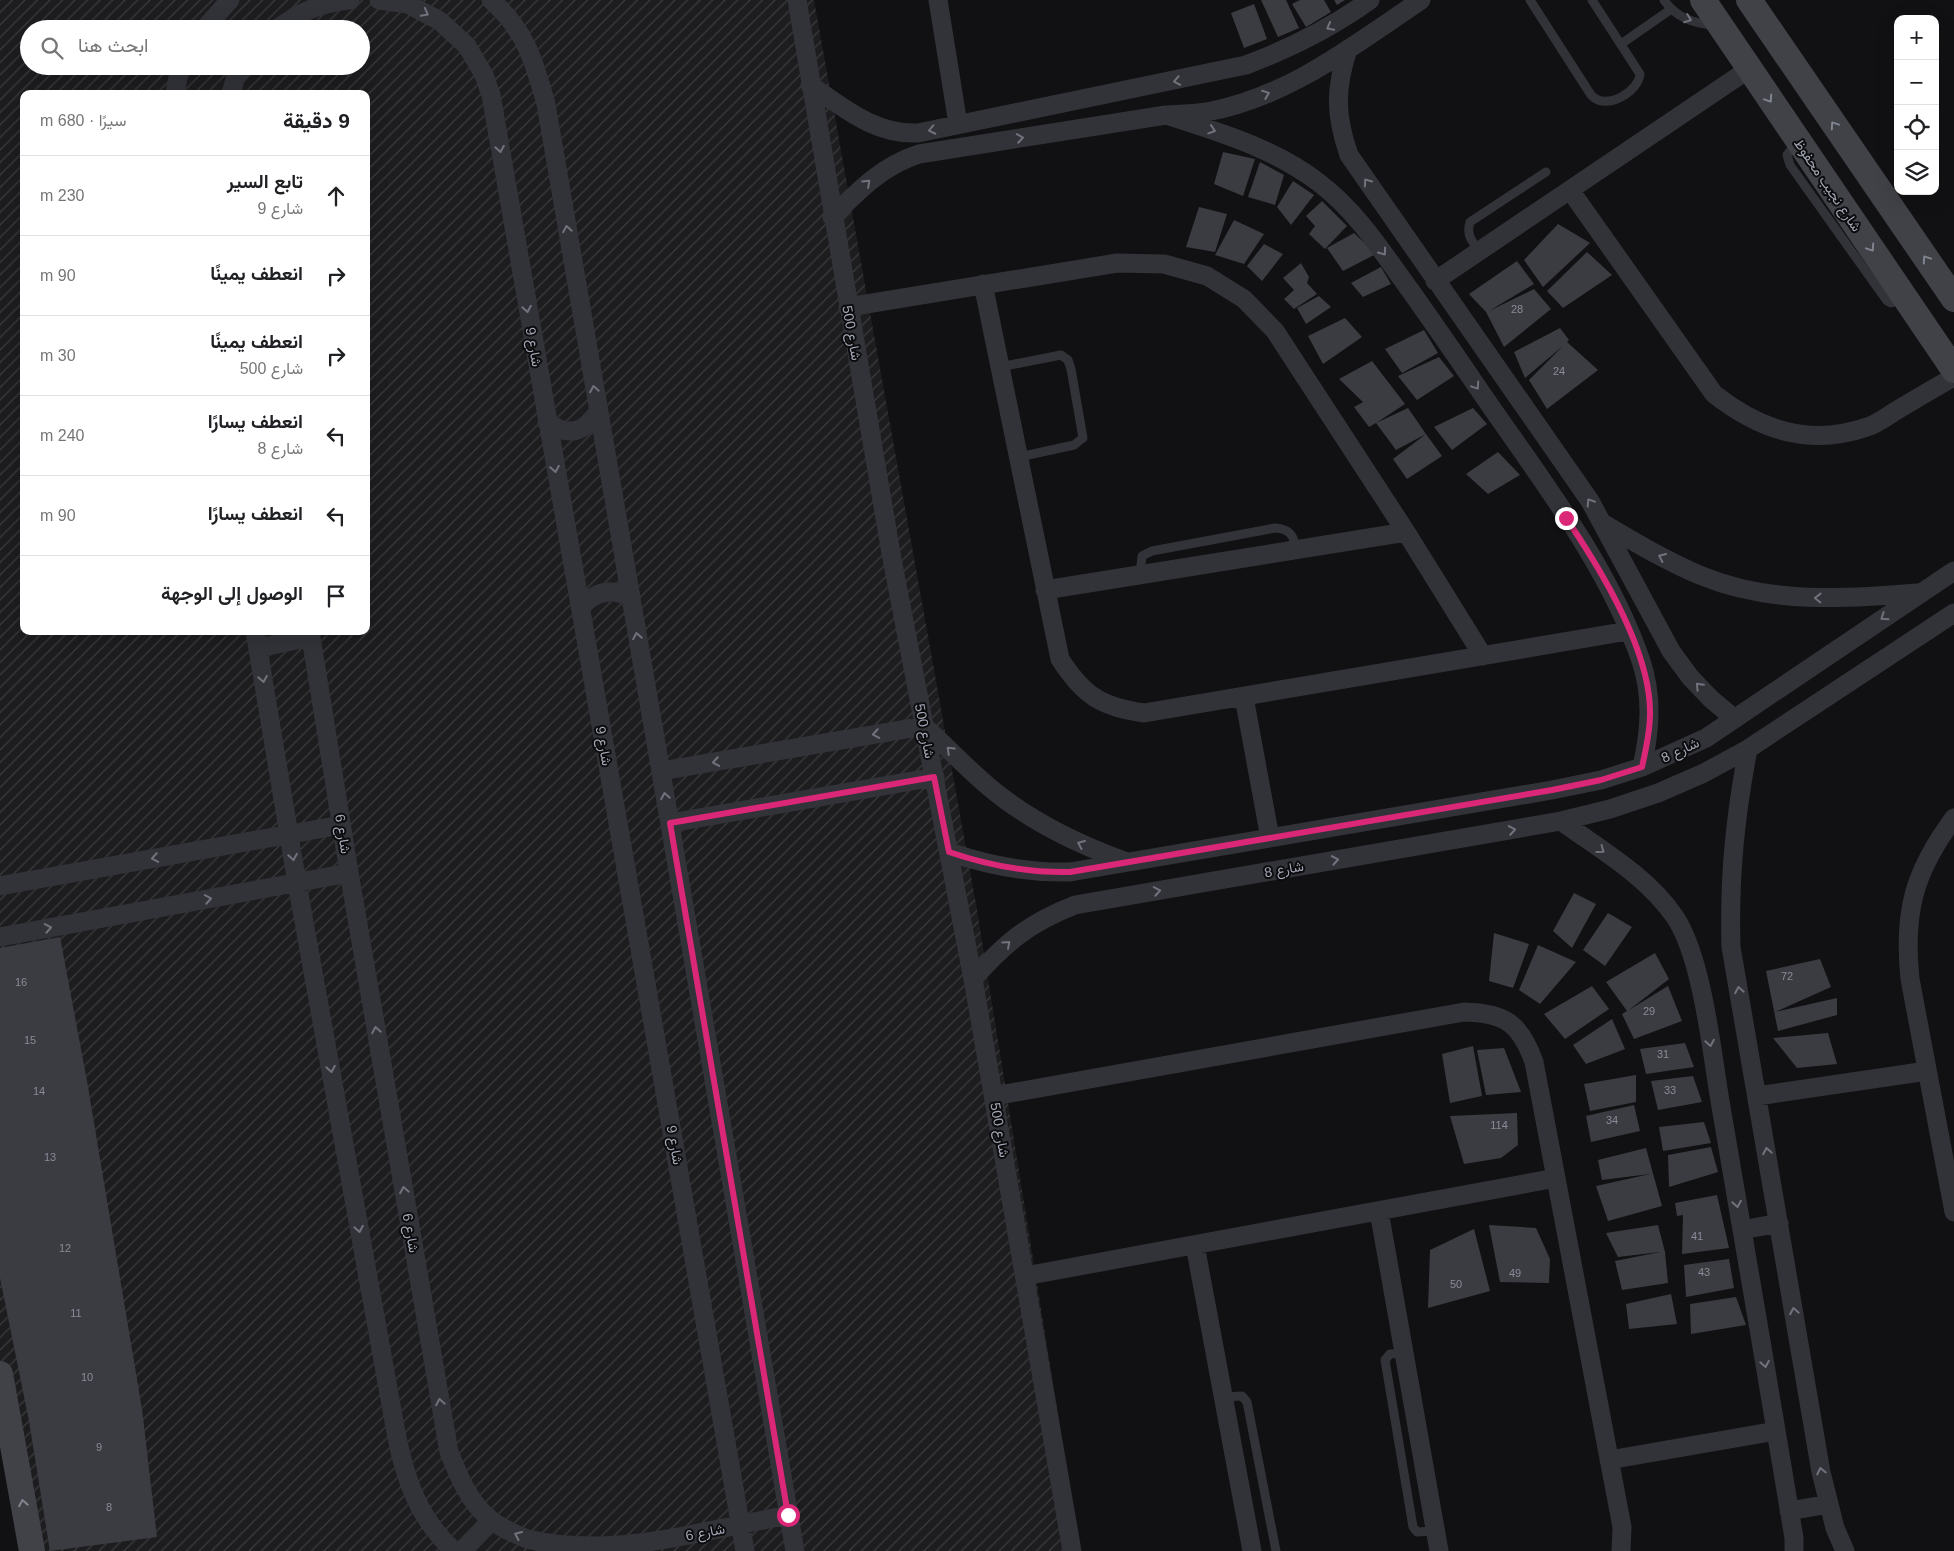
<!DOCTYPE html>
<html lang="ar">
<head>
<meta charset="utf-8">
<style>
	:root { --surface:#fff; --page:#f2f2f2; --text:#202124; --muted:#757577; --line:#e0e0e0 }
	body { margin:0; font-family:Helvetica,Vazirmatn,sans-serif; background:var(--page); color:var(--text); direction:rtl }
	.controls { position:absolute; right:15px; top:15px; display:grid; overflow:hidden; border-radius:10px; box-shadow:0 5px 20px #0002 }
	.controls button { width:45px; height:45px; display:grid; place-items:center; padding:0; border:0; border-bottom:1px solid var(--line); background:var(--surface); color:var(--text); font:25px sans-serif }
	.stop { position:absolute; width:15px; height:15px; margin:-11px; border:4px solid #db2777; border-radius:50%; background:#fff }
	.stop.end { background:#db2777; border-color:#fff; box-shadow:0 1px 5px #0008 }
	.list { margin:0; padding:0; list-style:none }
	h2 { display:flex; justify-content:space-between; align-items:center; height:65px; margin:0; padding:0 20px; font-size:21px }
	h2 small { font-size:16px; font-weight:400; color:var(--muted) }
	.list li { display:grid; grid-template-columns:32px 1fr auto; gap:15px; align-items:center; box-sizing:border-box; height:80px; padding:0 20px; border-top:1px solid var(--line) }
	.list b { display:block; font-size:19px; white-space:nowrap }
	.list p { margin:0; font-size:16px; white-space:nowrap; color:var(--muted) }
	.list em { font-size:16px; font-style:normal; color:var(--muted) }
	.icon { flex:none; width:28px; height:28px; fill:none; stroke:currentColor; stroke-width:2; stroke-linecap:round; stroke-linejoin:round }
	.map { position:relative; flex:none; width:1954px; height:1551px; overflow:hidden; direction:ltr }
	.search { position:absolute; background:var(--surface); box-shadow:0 5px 20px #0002; left:20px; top:20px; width:350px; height:55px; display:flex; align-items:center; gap:12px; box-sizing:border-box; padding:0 18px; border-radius:28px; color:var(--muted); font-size:19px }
	.panel { position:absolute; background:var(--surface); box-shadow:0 5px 20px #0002; left:20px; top:90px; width:350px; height:545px; border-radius:10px; direction:rtl }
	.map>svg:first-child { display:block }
	.industrial { fill:url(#industrial-furrows); fill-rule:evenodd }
	.building { fill:#3b3c41 }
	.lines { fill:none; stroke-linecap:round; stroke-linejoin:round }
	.lane { stroke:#323338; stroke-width:9 }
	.street { stroke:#323338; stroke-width:19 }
	.secondary { stroke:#404248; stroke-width:26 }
	.oneway { stroke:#70737d }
	.oneway2 { stroke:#80848f }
	.route { stroke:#db2777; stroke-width:6 }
	.labels { text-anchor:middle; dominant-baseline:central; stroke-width:4; stroke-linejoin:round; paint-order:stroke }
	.number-label { font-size:11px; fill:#888c98 }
	.street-label { font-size:14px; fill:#a2a7b5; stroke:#0c0c0e }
</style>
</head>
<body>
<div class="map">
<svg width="1954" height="1551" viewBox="0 0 1954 1551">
	<defs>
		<pattern id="industrial-furrows" width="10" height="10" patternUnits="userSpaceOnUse" patternTransform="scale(1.25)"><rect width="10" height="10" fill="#1d1d20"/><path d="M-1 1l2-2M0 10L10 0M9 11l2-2" fill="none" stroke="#3b3b3e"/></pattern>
	</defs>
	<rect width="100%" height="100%" fill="#111113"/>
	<!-- industrial -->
	<path class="industrial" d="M0,0H814L976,904L1080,1551H19L0,1440ZM29,29H361V66H29ZM24,94H366V631H24Z"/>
	<!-- building -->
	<path class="building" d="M1261,0H1286L1299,28L1278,37Z
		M1300,0H1324L1331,12L1306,27L1292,4Z
		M1334,0H1345L1337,5Z
		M1254,4L1267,39L1244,48L1231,13Z
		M1223,152L1255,159L1243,196L1214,184Z
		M1260,162L1284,175L1275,205L1248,197Z
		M1293,181L1314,195L1291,225L1277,207Z
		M1322,201L1347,226L1325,249L1309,234L1315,226L1306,216Z
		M1199,207L1227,214L1215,252L1186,247Z
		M1234,220L1264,234L1244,264L1215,255Z
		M1558,224L1590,243L1543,287L1524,260Z
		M1354,233L1376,254L1343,271L1327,248Z
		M1264,244L1283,254L1262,281L1247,266Z
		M1587,252L1612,275L1563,308L1547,291Z
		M1517,261L1534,284L1489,311L1534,289L1551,309L1504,347L1486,312L1469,294Z
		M1301,263L1309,277L1307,283L1317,294L1294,309L1284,299L1294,290L1283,278Z
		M1381,267L1391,284L1363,297L1351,283Z
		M1319,296L1331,307L1306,324L1297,308Z
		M1345,318L1362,337L1323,364L1308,336Z
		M1560,328L1569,340L1567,342L1598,370L1547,409L1529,380L1563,346L1525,378L1514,352Z
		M1424,330L1438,353L1402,373L1385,349Z
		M1439,357L1454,376L1417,400L1398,376Z
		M1372,361L1405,404L1376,423L1408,408L1426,434L1396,450L1376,423L1369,427L1354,407L1374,396L1363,402L1339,379Z
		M1473,408L1487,424L1452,450L1434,427Z
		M1426,434L1442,456L1407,479L1393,459Z
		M1498,452L1520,475L1488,494L1466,474Z
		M1574,893L1596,904L1572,948L1553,931Z
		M1608,913L1632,927L1605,966L1583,950Z
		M1494,933L1529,944L1513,988L1489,981Z
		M60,937L87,1081L142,1409L157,1537L50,1551L29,1421L0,1278V948Z
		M1538,945L1576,962L1540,1004L1519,990Z
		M1655,953L1669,979L1629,1010L1668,986L1682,1021L1634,1039L1622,1014L1627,1011L1606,982Z
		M1820,959L1831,987L1775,1012L1837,998V1015L1778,1031L1766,971Z
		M1592,986L1609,1009L1565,1039L1544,1014Z
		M1612,1019L1625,1049L1586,1064L1573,1045Z
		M1828,1033L1837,1064L1797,1068L1773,1038Z
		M1685,1043L1694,1067L1646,1074L1640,1049Z
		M1473,1046L1482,1096L1450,1103L1442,1054Z
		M1504,1048L1521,1092L1486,1095L1477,1050Z
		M1636,1075V1102L1590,1111L1584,1084Z
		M1693,1076L1702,1102L1658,1110L1651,1081Z
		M1634,1105L1640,1131L1591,1142L1586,1116Z
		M1517,1113L1518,1145L1501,1158L1464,1164L1450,1116Z
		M1704,1122L1711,1143L1663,1151L1659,1127Z
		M1711,1147L1718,1172L1669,1187L1668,1155Z
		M1646,1148L1662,1206L1608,1221L1596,1186L1650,1174L1602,1180L1598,1160Z
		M1717,1195L1729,1248L1682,1254L1683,1215L1677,1216L1675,1203Z
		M1489,1225L1536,1228L1550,1259L1549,1283L1500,1282Z
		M1658,1225L1665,1252L1668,1283L1622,1290L1615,1261L1660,1252L1618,1257L1606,1233Z
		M1474,1229L1490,1291L1428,1308L1430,1250Z
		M1729,1259L1734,1288L1686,1297L1684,1265Z
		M1671,1294L1677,1324L1629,1329L1626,1304Z
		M1736,1297L1746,1325L1691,1334L1690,1304Z"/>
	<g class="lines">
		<!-- lane -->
		<path class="lane" d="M1530,0L1591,95C1606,112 1639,91 1640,74L1592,0
			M1664,0C1676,18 1694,24 1715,25
			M1621,44L1670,10
			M1796,143L1787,155L1790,165L1887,301L1891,303L1902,300
			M1479,251C1472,241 1466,235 1470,222L1546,172
			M1000,367L1061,355L1068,360L1071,369L1083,438L1074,445L1019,457
			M1140,575L1142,556L1152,551L1275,528C1291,529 1293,536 1297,549
			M1404,1353L1390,1354L1385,1360L1413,1527L1417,1532L1435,1531
			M1223,1397L1242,1396L1247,1402L1276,1551"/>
		<!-- street -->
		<path class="street" d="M379,0L408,4L440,21L467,46L484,75L491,95L745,1551
			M491,0C526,31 534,61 546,104L795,1551
			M797,0L892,559L973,979L1072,1551
			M938,0L958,124
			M204,29L230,0
			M277,29C298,13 322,2 350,0
			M1348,49C1335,89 1335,115 1349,155L1590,501L1671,651L1690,677L1711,699L1735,719
			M810,85C844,108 875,135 918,133L1246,65C1291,48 1331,28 1370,0
			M175,94L178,77L183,66
			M231,94L235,79L243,66
			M1166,115C1219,132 1273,148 1318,182C1351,207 1374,239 1397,272C1424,309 1450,347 1476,385C1535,472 1607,561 1641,661C1653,697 1650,731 1642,767
			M1570,190L1714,394C1760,430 1809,447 1867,427C1877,424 1886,417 1894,412C1914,400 1934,388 1954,377
			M832,217C859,190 882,166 919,154L1166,115C1179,114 1194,114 1207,112C1289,97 1354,45 1421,0
			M1435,281L1749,69
			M983,284L1060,659C1083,695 1101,707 1144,713L1628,631
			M848,307L1117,263L1164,264L1207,276L1244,299L1275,331L1406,532L1483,656
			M547,423C570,436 582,434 598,412
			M1604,524C1636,543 1668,562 1702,576C1770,604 1846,599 1918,593
			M1045,590L1406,532
			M580,607C596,591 610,588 631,597
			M255,631L297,883L397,1438C406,1482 420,1520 454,1551
			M310,631L350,878L449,1452C459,1477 469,1502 490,1519C500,1528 515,1534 527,1539C580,1551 631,1546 684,1536C719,1529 754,1522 788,1515
			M258,648L311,637
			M1244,697L1270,838
			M1748,749C1735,818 1729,876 1731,947L1821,1472L1835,1528L1845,1551
			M661,771L924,726C951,750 974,777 1003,798C1040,826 1080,845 1124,861
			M1954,818C1914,872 1903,912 1910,979L1954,1212
			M1561,821C1601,850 1647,876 1675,917C1703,959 1712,1055 1721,1107C1746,1251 1770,1394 1794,1538V1551
			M670,823L935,777
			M949,852C990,866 1027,873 1070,872L1552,790L1601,780L1642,767L1706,738L1954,571
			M0,886L341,825
			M0,937L349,873
			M973,979C1006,942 1029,923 1075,905L1561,821L1610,809L1658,793L1704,773L1748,749L1954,613
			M994,1096L1464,1012C1505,1013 1520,1023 1534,1062L1622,1527L1621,1551
			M1757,1096L1927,1071
			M1379,1211L1439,1551
			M1742,1230L1779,1223
			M1195,1245L1252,1551
			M1025,1276L1556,1178
			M1609,1460L1776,1431
			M1789,1511L1829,1504
			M463,1551L491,1520"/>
		<!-- secondary -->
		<path class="secondary" d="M1703,0L1954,370
			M1749,0L1954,299
			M0,1374L32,1551"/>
	</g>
	<!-- one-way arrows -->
	<defs><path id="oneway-chevron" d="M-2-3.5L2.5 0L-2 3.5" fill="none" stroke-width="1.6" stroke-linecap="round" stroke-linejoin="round" transform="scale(1.25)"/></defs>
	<g class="oneway">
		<use href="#oneway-chevron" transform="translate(425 13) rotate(28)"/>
		<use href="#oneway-chevron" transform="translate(1688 19) rotate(21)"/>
		<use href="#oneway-chevron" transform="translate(1330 27) rotate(152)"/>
		<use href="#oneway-chevron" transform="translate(1177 81) rotate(169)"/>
		<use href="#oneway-chevron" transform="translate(1266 94) rotate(-21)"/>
		<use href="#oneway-chevron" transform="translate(932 130) rotate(168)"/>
		<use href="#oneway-chevron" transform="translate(1212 130) rotate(18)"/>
		<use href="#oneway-chevron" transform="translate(1020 138) rotate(-9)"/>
		<use href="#oneway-chevron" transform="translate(500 149) rotate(80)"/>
		<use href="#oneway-chevron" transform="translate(1367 182) rotate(-125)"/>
		<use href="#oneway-chevron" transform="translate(867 183) rotate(-43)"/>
		<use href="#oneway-chevron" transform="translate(567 229) rotate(-100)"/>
		<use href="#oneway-chevron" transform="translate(1383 252) rotate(54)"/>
		<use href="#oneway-chevron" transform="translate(527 309) rotate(80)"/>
		<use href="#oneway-chevron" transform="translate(1476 386) rotate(56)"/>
		<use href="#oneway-chevron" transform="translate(594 389) rotate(-100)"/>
		<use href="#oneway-chevron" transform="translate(555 469) rotate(80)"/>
		<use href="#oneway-chevron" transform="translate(1590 502) rotate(-123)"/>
		<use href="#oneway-chevron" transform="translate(1662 557) rotate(-155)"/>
		<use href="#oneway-chevron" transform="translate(1818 598) rotate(-179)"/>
		<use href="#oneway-chevron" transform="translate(1884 617) rotate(146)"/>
		<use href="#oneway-chevron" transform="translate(637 636) rotate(-100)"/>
		<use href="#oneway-chevron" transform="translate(263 679) rotate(80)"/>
		<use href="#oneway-chevron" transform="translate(1699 686) rotate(-134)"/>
		<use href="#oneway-chevron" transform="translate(876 734) rotate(170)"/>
		<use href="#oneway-chevron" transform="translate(950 750) rotate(-136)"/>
		<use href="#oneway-chevron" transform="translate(716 762) rotate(170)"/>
		<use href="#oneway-chevron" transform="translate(665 796) rotate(-100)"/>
		<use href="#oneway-chevron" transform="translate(1512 830) rotate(-10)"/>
		<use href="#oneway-chevron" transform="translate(1081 844) rotate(-156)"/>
		<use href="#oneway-chevron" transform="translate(1601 850) rotate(36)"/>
		<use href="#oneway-chevron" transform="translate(293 857) rotate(81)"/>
		<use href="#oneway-chevron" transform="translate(155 858) rotate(170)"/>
		<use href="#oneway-chevron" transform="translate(1335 860) rotate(-10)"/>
		<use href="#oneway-chevron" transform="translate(1157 891) rotate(-10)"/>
		<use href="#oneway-chevron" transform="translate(208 899) rotate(-10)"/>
		<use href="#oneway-chevron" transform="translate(48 928) rotate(-10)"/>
		<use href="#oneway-chevron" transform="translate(1007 944) rotate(-42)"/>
		<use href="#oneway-chevron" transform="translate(1739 990) rotate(-100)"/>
		<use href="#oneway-chevron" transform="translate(376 1030) rotate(-100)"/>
		<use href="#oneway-chevron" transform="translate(1710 1043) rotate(80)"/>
		<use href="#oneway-chevron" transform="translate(331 1069) rotate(80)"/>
		<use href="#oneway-chevron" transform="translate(1767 1151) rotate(-100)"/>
		<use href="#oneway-chevron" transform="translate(404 1190) rotate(-100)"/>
		<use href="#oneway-chevron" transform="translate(1737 1204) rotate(80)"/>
		<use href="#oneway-chevron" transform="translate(359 1229) rotate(80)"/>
		<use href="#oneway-chevron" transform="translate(1794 1311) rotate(-100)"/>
		<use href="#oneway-chevron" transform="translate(1765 1364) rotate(80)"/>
		<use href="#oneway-chevron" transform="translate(440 1402) rotate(-100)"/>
		<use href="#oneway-chevron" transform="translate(1821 1471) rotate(-102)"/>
		<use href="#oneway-chevron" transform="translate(518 1535) rotate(-156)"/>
	</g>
	<g class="oneway2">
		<use href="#oneway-chevron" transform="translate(1769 99) rotate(56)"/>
		<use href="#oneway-chevron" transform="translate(1834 125) rotate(-124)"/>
		<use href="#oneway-chevron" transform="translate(1871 248) rotate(56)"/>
		<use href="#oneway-chevron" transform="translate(1926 259) rotate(-124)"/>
		<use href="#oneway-chevron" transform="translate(23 1503) rotate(-100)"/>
	</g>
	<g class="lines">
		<!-- route -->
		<path class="route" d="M788,1515L670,823L934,777L949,852C990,866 1027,873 1070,872L1552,790L1601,780L1642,767C1646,749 1650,732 1650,714C1651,652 1600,568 1566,518"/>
	</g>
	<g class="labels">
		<!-- number labels -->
		<g class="number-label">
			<text x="1517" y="309">28</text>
			<text x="1559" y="371">24</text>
			<text x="1787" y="976">72</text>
			<text x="21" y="982">16</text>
			<text x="1649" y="1011">29</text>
			<text x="30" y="1040">15</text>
			<text x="1663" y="1054">31</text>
			<text x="1670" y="1090">33</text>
			<text x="39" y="1091">14</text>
			<text x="1612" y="1120">34</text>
			<text x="1499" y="1125">114</text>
			<text x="50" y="1157">13</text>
			<text x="1697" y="1236">41</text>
			<text x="65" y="1248">12</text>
			<text x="1704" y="1272">43</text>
			<text x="1515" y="1273">49</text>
			<text x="1456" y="1284">50</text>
			<text x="76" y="1313">11</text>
			<text x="87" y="1377">10</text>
			<text x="99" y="1447">9</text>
			<text x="109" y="1507">8</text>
		</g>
		<!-- street labels -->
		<g class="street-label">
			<text transform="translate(1828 185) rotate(56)">شارع نجيب محفوظ</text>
			<text transform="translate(852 333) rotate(80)">شارع 500</text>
			<text transform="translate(534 347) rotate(80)">شارع 9</text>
			<text transform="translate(925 731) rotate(79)">شارع 500</text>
			<text transform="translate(604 746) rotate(80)">شارع 9</text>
			<text transform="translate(1680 750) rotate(-25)">شارع 8</text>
			<text transform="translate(343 834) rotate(81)">شارع 6</text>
			<text transform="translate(1284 869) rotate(-10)">شارع 8</text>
			<text transform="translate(1000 1130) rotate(80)">شارع 500</text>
			<text transform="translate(675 1145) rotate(80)">شارع 9</text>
			<text transform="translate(411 1233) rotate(80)">شارع 6</text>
			<text transform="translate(705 1532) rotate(-11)">شارع 6</text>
		</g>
	</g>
</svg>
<div class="controls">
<button>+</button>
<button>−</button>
<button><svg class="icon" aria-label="locate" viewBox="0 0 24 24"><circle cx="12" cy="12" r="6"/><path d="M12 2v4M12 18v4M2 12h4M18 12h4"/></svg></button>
<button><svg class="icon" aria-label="layers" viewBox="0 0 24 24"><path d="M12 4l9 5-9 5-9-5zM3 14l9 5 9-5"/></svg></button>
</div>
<div class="stop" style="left:788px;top:1515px"></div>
<div class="stop end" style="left:1566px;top:518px"></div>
<div class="search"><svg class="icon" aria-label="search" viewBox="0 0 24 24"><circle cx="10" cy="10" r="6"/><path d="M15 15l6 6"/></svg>ابحث هنا</div>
<section class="panel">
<h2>9 دقيقة<small>سيرًا · 680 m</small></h2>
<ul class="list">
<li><svg class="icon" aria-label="ahead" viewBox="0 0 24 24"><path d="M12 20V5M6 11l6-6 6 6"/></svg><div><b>تابع السير</b><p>شارع 9</p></div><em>230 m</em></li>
<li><svg class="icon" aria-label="right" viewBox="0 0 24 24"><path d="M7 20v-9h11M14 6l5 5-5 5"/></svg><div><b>انعطف يمينًا</b></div><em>90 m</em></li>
<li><svg class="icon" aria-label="right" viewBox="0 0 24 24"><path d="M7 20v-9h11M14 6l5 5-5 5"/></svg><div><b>انعطف يمينًا</b><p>شارع 500</p></div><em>30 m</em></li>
<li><svg class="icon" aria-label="left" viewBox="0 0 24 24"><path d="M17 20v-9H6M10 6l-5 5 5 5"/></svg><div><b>انعطف يسارًا</b><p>شارع 8</p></div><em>240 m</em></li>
<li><svg class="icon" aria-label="left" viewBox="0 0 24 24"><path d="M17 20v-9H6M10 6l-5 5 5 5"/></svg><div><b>انعطف يسارًا</b></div><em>90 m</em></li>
<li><svg class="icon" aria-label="arrive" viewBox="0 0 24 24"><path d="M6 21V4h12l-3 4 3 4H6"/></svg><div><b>الوصول إلى الوجهة</b></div></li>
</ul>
</section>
</div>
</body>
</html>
